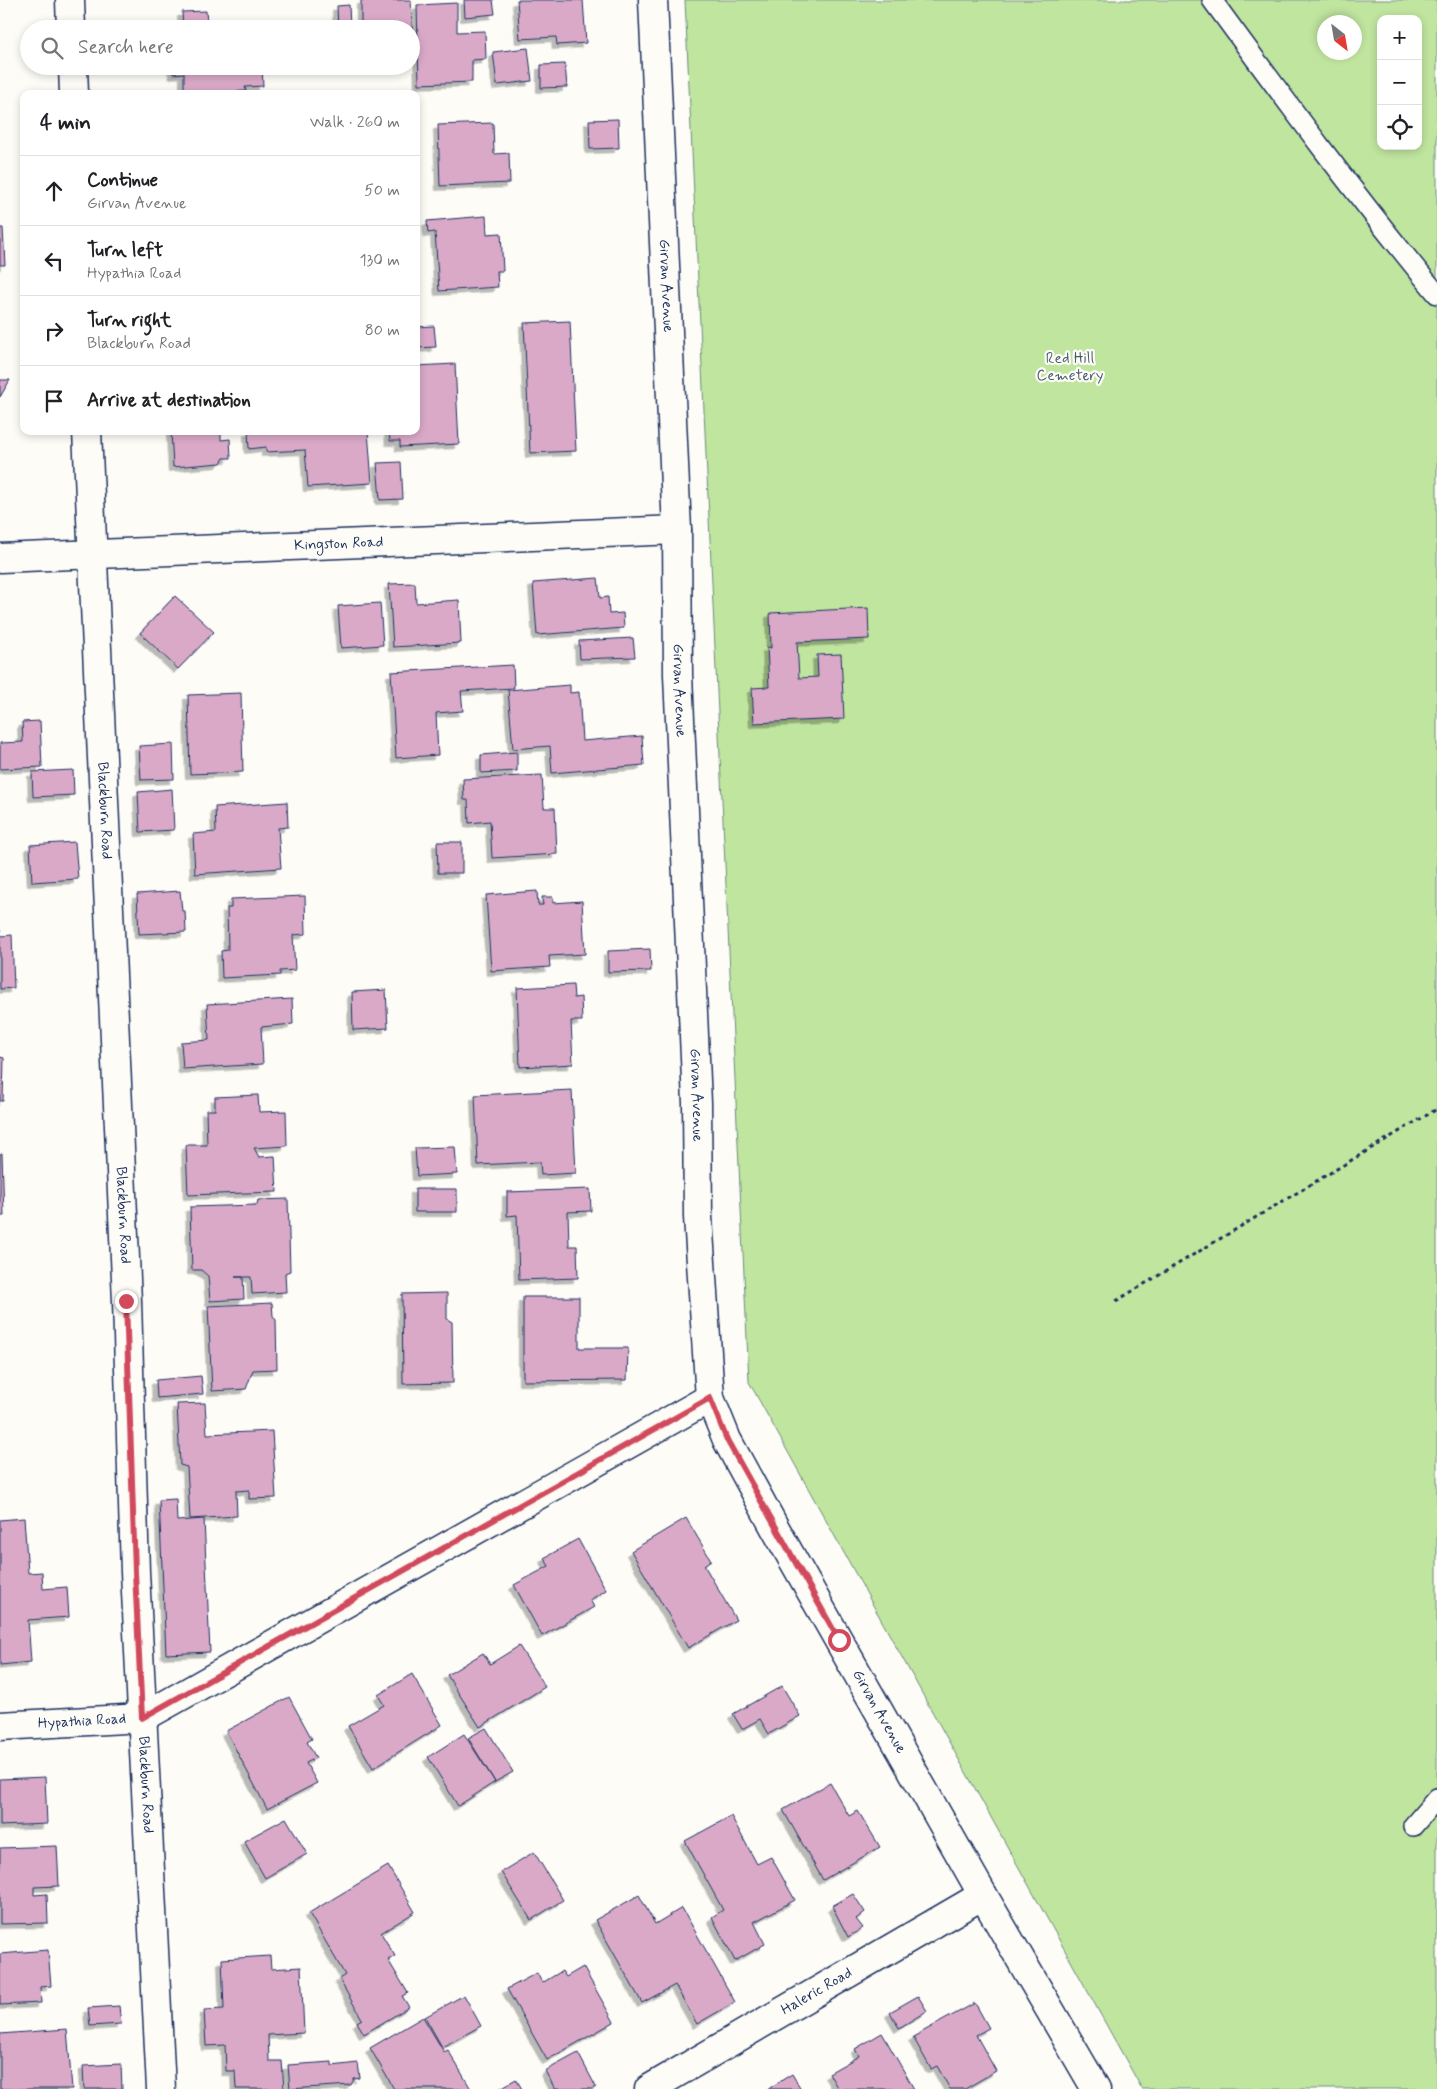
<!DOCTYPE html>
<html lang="en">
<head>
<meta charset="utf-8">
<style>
	:root { --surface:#fff; --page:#f2f2f2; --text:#202124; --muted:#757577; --line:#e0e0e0 }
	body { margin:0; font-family:Mynerve,sans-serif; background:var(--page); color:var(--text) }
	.controls { position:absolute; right:15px; top:15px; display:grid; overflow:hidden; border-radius:10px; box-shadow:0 2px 8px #0003 }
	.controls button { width:45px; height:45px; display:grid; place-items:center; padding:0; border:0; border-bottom:1px solid var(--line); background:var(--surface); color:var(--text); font:25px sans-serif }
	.compass { position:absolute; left:1317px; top:15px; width:45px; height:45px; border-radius:50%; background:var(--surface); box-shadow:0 2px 8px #0003; rotate:149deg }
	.stop { position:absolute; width:15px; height:15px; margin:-11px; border:4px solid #d1495b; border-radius:50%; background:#fff }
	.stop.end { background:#d1495b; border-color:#fff; box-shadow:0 1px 5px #0008 }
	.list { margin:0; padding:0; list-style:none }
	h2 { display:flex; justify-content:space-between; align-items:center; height:65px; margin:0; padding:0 20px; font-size:21px }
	h2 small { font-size:16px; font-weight:400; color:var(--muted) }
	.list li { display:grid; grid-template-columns:32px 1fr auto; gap:15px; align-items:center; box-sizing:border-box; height:70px; padding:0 20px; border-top:1px solid var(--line) }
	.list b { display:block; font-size:19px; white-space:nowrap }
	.list p { margin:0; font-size:16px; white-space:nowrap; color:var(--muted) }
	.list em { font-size:16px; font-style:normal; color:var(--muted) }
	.icon { flex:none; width:28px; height:28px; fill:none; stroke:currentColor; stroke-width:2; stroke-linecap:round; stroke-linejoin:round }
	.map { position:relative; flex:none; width:1437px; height:2089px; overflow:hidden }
	.search { position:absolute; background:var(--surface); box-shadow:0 2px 8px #0003; left:20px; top:20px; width:400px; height:55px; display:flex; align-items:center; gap:12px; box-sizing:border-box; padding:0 18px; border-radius:28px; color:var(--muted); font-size:19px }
	.panel { position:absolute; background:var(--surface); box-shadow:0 2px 8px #0003; left:20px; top:90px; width:400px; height:345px; border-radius:10px }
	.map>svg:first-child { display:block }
	.green { fill:#c0e59f; stroke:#6e8a7e; fill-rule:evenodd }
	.building { fill:#daa9c8; stroke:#1b2f5e; filter:url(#shadow) }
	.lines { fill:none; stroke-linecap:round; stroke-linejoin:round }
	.service-casing { stroke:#1b2f5e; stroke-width:22 }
	.minor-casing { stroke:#1b2f5e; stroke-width:31 }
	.path { stroke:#1b2f5e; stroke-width:3; stroke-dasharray:4 4; stroke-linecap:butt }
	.service { stroke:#fdfcf7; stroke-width:19 }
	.minor { stroke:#fdfcf7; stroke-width:28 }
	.route { stroke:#d1495b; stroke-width:6 }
	.labels { text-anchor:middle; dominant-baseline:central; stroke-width:4.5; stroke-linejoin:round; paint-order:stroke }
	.street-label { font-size:15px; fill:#1b2f5e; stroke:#fdfcf7 }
	.park-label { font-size:15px; fill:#445c6e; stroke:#fdfcf7 }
</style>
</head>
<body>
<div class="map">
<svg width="1437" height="2089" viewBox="0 0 1437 2089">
	<defs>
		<filter id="shadow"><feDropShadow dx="-4.5" dy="4.5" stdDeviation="0" flood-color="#0004"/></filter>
	</defs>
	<rect width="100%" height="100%" fill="#fdfcf7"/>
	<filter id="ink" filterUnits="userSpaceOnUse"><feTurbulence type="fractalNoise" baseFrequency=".02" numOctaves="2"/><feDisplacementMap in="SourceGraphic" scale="10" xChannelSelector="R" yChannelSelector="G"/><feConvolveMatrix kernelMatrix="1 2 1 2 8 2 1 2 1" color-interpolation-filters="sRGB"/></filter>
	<g filter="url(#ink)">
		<!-- green -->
		<path class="green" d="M685,0H1437V2089H1142L749,1382ZM1381,19H1418V146H1381ZM1324,22H1354V52H1324Z"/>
		<!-- building -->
		<path class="building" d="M361,0H411L413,46L411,29H361Z
			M464,0H493L495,14L465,17Z
			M517,0H583L586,43L557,45L556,37L520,39Z
			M457,3V32L485,31L486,59L472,60V82L419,84L417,5Z
			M349,5L350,27L338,28L337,6Z
			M206,11L207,22L242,21V29H183L182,12Z
			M528,48L532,81L497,85L493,52Z
			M565,64L567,87L541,88V65Z
			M168,66H262L263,86L245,87L246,91L184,94V73L173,74V69Z
			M618,119L619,148L590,149L589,120Z
			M493,123L494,154L509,153L510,183L440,186L438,125Z
			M486,216L487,234L501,233L503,271H497L498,287L439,291L435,232L428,233L427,221Z
			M0,228H3L5,265H0Z
			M570,321L576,451L530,453L524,323Z
			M434,326L436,347L416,348V327Z
			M455,364L459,444L400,447V441H390L389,431H416V366Z
			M0,380H10L0,397Z
			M171,431H221V440L230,439L231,458H224L221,463L173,467Z
			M248,431H368L372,483L308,487L305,450L266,452V447L249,449Z
			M401,462L403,499L380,500L377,463Z
			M598,578L600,598L608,597L609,614L623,613L624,628L537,635L533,583Z
			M415,583L416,603L459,600L461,643L393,647L389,584Z
			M175,596L214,632L178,669L140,633Z
			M380,603L383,645L341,648L338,606Z
			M868,608L869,639L797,642L799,678L818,677L817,655L841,654L844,719L754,723L752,688L769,687L767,647L771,648L770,613Z
			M633,638L635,657L580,659L579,641Z
			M513,665L514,688L461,691L463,711L436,713L438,755L396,758L391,672Z
			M570,685V693L579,692L582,741L642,736L644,765L552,773L550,746L513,749L508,690Z
			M241,693L243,772L190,774L188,695Z
			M40,721L42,767L0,769V743L23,742L22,722Z
			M173,744L174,779L141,780L139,746Z
			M517,752V771L481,773V755Z
			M73,770L74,795L33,797L32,772Z
			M542,775L544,808H555L557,854L492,858L490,821L469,823L468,800H464L463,779Z
			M172,789L174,830L140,832L138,792Z
			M287,802L288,827L278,828L281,868L195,874L193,834L216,832L215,807Z
			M75,842L78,879L32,882L30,845Z
			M437,842H462V873H438Z
			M180,891L182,911H185L186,932L139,934L137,894Z
			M537,891L538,905H543L542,897H553V903L582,901L585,954L549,956L550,967L491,971L486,895Z
			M305,896L306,934L293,935L295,970L280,971V975L222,978L221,951L228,950L227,908H231V899Z
			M0,930L1,936L12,935L14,988L0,989Z
			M650,949L651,971L608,972V951Z
			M573,985L574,998L581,997L582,1021H571L573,1064L520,1067L517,988Z
			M386,990L388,1028L353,1030L352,992Z
			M292,999L293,1024L261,1027L263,1064L183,1069L181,1042L209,1040L207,1004Z
			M0,1057L4,1058L3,1101H0Z
			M572,1090L576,1173L541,1175L540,1162L478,1165L475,1095Z
			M258,1095L259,1112L286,1111L287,1146L254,1148L259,1157L275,1156L277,1192L188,1195L186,1145H207L206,1110H215V1097Z
			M455,1147L457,1174L417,1176L415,1148Z
			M2,1153L4,1216H0V1154Z
			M415,1189H457V1212H415Z
			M590,1189L591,1211L568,1212L569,1246H577L578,1278L519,1280L517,1215L507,1216V1192Z
			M288,1199L290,1271L285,1273L286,1292L252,1294L251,1277H235H243L244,1299L210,1301L208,1276L201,1270H192L190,1207L257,1205L258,1200Z
			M447,1293V1319L452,1322L453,1383L403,1384L402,1294Z
			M523,1297H579V1348H628L627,1380L523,1381Z
			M272,1303L273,1316L276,1320L277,1369L253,1370L246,1389L212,1391L208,1306Z
			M201,1376L203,1394L157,1398L156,1380Z
			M205,1403L207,1434L272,1431L276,1498L249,1499V1490L236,1491L237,1516L190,1519L187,1467L180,1465L177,1404Z
			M176,1499L177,1521L204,1519L210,1652L166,1654L159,1500Z
			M24,1518L28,1573L42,1572L43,1589L67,1587L69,1617L28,1620L31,1662L0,1665V1520Z
			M686,1518L711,1560L704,1565L736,1620L688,1648L631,1551Z
			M578,1539L606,1590L590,1600L594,1607L542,1636L514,1585L549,1566L544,1558Z
			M519,1646L545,1687L480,1727L447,1675L483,1653L490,1664Z
			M412,1674L442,1725L373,1768L348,1726L384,1705L378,1695Z
			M782,1686L800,1716L769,1734L760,1719L742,1729L733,1714Z
			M289,1697L312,1739L307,1742L316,1758L306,1763L317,1783L267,1809L226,1731Z
			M486,1728L513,1772L495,1782L468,1738Z
			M464,1734L495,1782L458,1806L428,1757Z
			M45,1777L47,1824L0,1826V1779Z
			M830,1783L849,1816L858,1811L880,1847L823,1880L783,1810Z
			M731,1816L757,1864L771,1857L795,1900L754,1922L765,1944L735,1961L712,1917L723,1910L685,1841Z
			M286,1818L307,1854L265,1878L244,1841Z
			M57,1846L59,1886L34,1887V1895L47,1894L48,1923L0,1924V1848Z
			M534,1852L563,1900L531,1920L501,1872Z
			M388,1866L415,1912L381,1933L395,1956L388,1960L408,1993L402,1996L409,2007L364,2034L357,2022L362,2019L339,1979L345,1975L309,1913Z
			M853,1894L865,1912L856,1919L863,1928L848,1937L832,1906Z
			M639,1895L655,1924L682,1908L735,2002L697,2024L675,1985L642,2003L595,1920Z
			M48,1950L51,1986L40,1987L41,2003L0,2005V1954Z
			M270,1956L271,1969L301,1967L304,2033L268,2035L269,2061H282L284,2089H236L235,2071H226L225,2045L206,2046L204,2010L224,2009L222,1959Z
			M583,1967L614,2022L547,2060L507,1989L537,1973L542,1983L562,1971L566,1977Z
			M464,1995L481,2026L442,2047L425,2017Z
			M918,1996L927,2011L899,2028L890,2012Z
			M975,2003L989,2028L976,2035L996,2071L965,2089H950L937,2066L931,2069L913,2037Z
			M119,2006L121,2024L90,2026L88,2008Z
			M423,2017L444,2052L448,2050L471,2089H394L370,2048Z
			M67,2029L72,2089H0V2034Z
			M882,2033L914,2089H838L829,2073L859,2056L855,2049Z
			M578,2053L596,2087L593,2089H555L545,2071Z
			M332,2062V2066L358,2063L360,2078L354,2079L351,2085L290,2089L288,2065Z
			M121,2064L122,2089H84L83,2066Z
			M792,2074L801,2089H768Z
			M516,2079L522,2089H499Z"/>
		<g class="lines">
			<!-- service casing -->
			<g class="service-casing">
				<path id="service" d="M1212,0C1285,100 1358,199 1437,294
					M1413,1826L1437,1798"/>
			</g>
			<!-- minor casing -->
			<g class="minor-casing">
				<g id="minor">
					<path d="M70,0L71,29"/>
					<path id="s1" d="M653,0L677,530L678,675L697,1103L698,1217L710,1398L727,1440L775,1528L983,1895L1096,2089"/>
					<path d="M73,66L74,94"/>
					<path id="s2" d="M87,431L127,1301L135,1572L161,2089"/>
					<path id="s3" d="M0,558L677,530"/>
					<path id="s4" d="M0,1726L142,1718L710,1398"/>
					<path id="s5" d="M649,2089L983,1895"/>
				</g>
			</g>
			<!-- path -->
			<path class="path" d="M1116,1301L1437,1109"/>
			<!-- service -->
			<use href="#service" class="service"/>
			<!-- minor -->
			<use href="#minor" class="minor"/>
		</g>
	</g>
	<g class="lines" filter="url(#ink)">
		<!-- route -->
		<path class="route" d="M126,1301L135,1572L142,1718L710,1398L727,1440L839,1640"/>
	</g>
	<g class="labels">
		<!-- street labels -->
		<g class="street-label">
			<text stroke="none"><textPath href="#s1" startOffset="286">Girvan Avenue</textPath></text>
			<text stroke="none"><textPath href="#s3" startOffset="339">Kingston Road</textPath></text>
			<text stroke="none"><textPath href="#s1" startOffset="691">Girvan Avenue</textPath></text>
			<text stroke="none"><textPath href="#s2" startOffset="380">Blackburn Road</textPath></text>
			<text stroke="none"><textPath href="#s1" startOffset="1096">Girvan Avenue</textPath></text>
			<text stroke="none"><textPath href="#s2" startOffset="785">Blackburn Road</textPath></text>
			<text stroke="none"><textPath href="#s1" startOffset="1756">Girvan Avenue</textPath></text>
			<text stroke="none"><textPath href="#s4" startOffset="82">Hypathia Road</textPath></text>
			<text stroke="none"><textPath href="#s2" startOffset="1355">Blackburn Road</textPath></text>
			<text stroke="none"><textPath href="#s5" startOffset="194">Haleric Road</textPath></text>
		</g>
		<!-- park labels -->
		<g class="park-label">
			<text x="1070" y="359">Red Hill<tspan x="1070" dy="17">Cemetery</tspan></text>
		</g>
	</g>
</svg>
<div class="controls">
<button>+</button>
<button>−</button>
<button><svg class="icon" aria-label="locate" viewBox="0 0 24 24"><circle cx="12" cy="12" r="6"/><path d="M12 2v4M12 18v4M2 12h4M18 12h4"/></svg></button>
</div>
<svg class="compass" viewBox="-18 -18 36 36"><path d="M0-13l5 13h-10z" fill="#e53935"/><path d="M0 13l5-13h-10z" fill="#757577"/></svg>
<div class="stop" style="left:839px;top:1640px"></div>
<div class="stop end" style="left:126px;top:1301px"></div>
<div class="search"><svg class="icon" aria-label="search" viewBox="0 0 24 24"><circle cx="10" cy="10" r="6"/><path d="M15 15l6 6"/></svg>Search here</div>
<section class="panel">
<h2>4 min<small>Walk · 260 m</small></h2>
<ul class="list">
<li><svg class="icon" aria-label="ahead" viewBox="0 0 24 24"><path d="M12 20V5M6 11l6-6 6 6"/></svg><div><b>Continue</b><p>Girvan Avenue</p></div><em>50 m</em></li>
<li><svg class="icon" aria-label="left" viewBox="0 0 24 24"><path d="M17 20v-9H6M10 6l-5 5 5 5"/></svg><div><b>Turn left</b><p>Hypathia Road</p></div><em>130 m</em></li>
<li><svg class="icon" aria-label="right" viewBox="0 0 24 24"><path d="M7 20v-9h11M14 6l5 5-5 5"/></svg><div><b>Turn right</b><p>Blackburn Road</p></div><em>80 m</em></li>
<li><svg class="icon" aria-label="arrive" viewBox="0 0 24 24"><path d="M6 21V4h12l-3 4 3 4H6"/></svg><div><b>Arrive at destination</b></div></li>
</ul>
</section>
</div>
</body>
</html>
